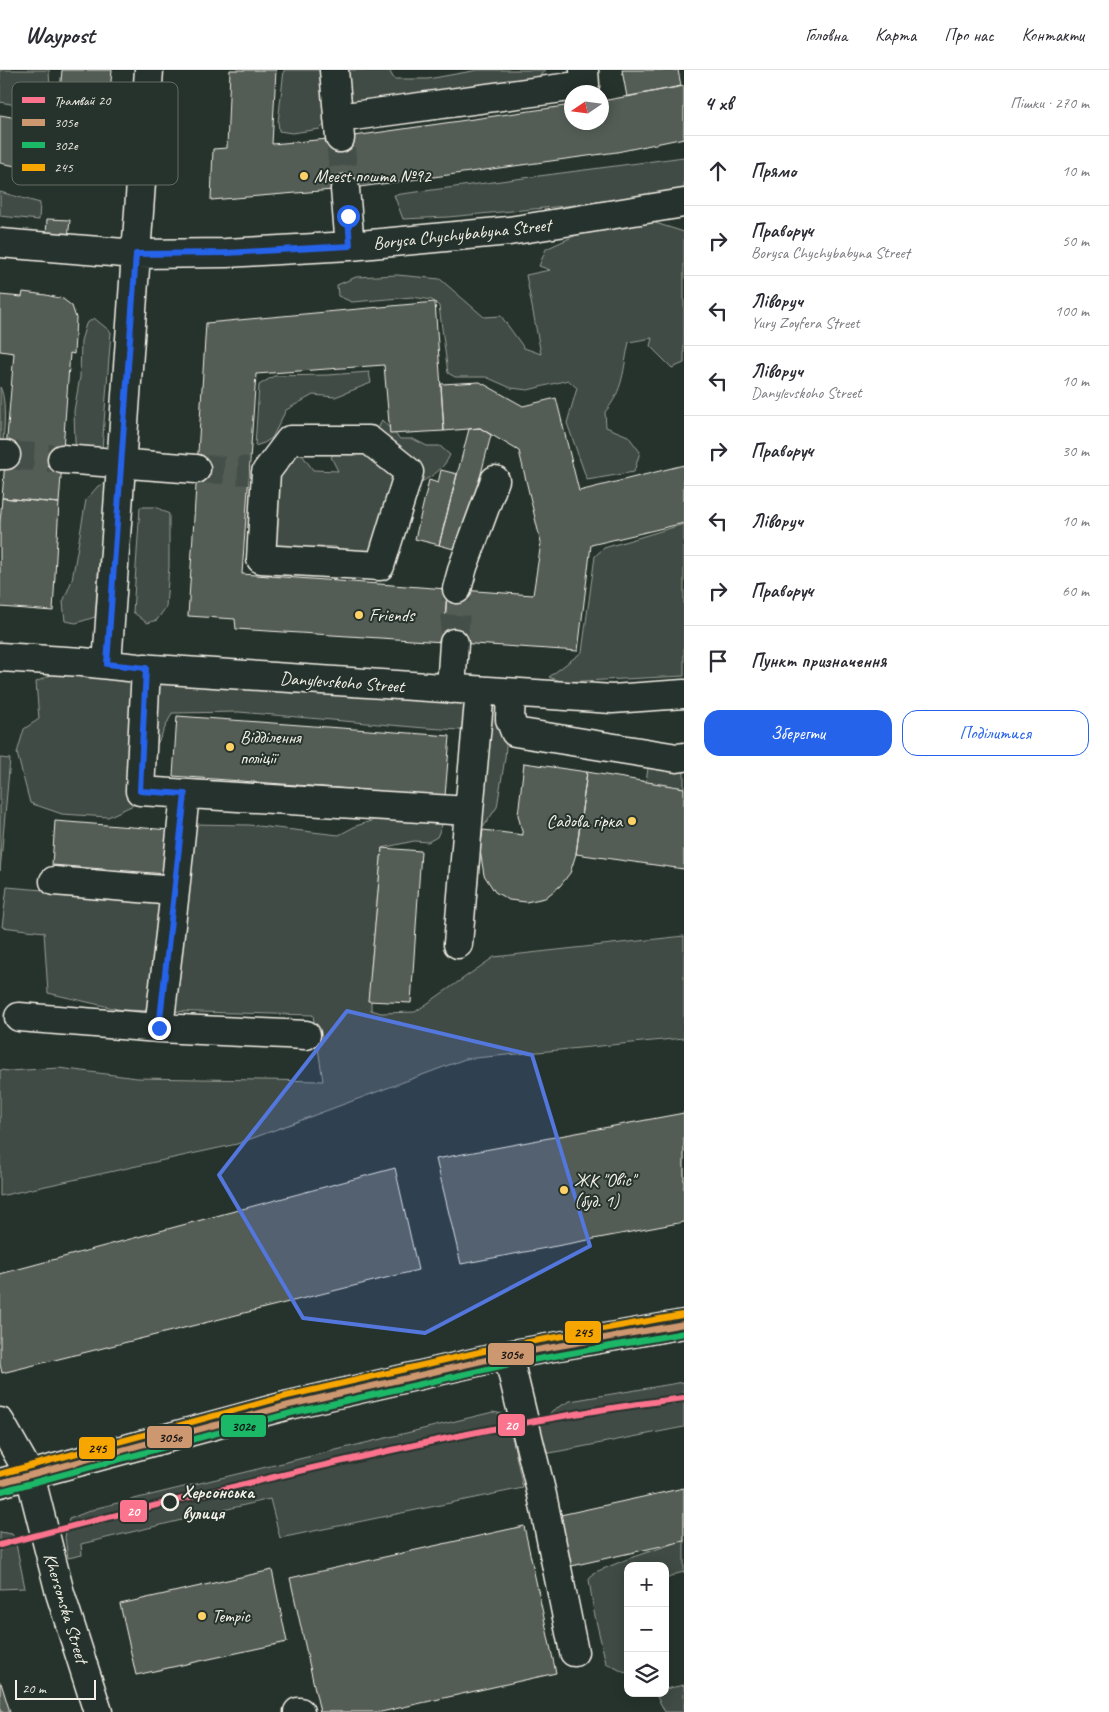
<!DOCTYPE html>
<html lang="uk">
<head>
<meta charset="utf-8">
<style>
	:root { --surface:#fff; --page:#f7f7f7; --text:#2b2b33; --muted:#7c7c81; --line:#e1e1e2; --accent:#2563eb }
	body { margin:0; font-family:Caveat,sans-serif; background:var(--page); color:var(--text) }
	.controls { position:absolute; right:15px; bottom:15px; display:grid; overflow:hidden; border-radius:10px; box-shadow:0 2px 12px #0003 }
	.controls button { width:45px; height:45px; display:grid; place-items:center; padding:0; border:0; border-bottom:1px solid var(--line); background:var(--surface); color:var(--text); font:25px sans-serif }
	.compass { position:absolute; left:564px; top:15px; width:45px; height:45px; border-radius:50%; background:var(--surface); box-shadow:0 2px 12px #0003; rotate:257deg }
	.scale { position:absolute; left:15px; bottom:12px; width:81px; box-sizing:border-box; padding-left:5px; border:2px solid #f4f1e8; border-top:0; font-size:14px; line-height:18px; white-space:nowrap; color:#f4f1e8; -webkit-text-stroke:4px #26332d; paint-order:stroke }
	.stop { position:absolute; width:15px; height:15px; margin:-11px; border:4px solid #2563eb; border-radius:50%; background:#fff }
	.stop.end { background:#2563eb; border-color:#fff; box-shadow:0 1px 5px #0008 }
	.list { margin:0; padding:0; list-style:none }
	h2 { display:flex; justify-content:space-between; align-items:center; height:65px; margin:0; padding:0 20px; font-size:21px }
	h2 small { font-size:16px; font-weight:400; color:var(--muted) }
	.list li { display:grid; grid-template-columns:32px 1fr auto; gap:15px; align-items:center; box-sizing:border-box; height:70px; padding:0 20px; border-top:1px solid var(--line) }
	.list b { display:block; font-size:19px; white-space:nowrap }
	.list p { margin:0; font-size:16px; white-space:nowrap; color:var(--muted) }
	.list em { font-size:16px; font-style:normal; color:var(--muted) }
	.actions { display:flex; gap:10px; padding:15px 20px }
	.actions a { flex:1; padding:11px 0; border:1px solid var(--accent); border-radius:15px; text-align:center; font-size:18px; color:var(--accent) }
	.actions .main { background:var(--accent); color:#fff }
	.icon { flex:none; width:28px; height:28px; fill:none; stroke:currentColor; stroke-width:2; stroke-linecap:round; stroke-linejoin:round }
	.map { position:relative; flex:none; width:684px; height:1642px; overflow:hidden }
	header { display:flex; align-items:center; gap:30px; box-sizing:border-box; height:70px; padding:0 25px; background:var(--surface); border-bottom:1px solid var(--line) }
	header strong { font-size:24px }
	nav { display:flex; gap:28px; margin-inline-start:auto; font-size:18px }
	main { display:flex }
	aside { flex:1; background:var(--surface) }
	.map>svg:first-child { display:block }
	.green { fill:#414b45; stroke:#9a9e96 }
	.building { fill:#525c55; stroke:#f4f1e8 }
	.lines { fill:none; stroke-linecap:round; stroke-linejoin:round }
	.minor-tunnel { stroke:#455049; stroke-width:28; stroke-dasharray:28 14; stroke-linecap:butt }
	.minor-casing { stroke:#f4f1e8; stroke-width:31 }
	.major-casing { stroke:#f4f1e8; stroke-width:31 }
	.minor { stroke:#26332d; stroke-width:28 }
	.major { stroke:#26332d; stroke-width:28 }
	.bus-1-casing { stroke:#26332d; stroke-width:10 }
	.bus-2-casing { stroke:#26332d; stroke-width:10 }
	.bus-3-casing { stroke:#26332d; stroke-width:10 }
	.bus-1 { stroke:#cd976f; stroke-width:6 }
	.bus-2 { stroke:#1ab867; stroke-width:6 }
	.bus-3 { stroke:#f7a600; stroke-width:6 }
	.tram-1-casing { stroke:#26332d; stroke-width:10 }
	.tram-1 { stroke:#fc738d; stroke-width:6 }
	.route { stroke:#2563eb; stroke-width:6 }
	.marked { fill:#5377dc; fill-opacity:0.2; stroke:#5377dc; stroke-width:4; stroke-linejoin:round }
	.poi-dot { fill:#ffd166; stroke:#26332d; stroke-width:2 }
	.stop-dot { fill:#26332d; stroke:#f4f1e8; stroke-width:2.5 }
	.labels { text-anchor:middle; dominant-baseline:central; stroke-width:4; stroke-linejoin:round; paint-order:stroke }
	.poi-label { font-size:18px; fill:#f4f1e8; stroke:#26332d; text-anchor:start }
	.street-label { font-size:18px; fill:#f4f1e8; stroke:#26332d }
	.stop-label { font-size:18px; font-weight:bold; fill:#f4f1e8; stroke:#26332d; text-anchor:start }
	.key { fill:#26332d; stroke:#646c65; stroke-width:1 }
	.key-label { font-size:14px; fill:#f4f1e8 }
	.line-badge { stroke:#26332d; stroke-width:2 }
	.badge-label { font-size:14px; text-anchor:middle; font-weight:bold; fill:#fff }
	.pale-badge-label { font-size:14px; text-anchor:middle; font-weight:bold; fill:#111 }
</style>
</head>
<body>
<header>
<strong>Waypost</strong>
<nav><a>Головна</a><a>Карта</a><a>Про нас</a><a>Контакти</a></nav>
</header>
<main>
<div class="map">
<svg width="684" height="1642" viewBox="0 0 684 1642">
	<rect width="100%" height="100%" fill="#26332d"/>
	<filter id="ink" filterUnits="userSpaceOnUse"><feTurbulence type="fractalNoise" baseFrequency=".02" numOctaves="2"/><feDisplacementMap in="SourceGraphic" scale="10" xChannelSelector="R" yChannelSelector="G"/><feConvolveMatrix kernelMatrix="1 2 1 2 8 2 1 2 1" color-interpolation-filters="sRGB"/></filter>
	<g filter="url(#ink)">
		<!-- green -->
		<path class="green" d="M0,0H49L50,20L38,24L27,37L0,32Z
			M284,0H389L394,9H428L478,0H546L536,9L427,24H410L388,33L334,45L320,59L292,63L279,61L278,52Z
			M684,87V119L597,133L448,147L403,149L394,125Z
			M0,122L40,133L39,150L0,146Z
			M646,150L684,162V293L672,298L650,276L652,268L629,272C623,299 624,320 605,342L606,357L628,366L640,382L634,402L587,410L567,353L577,318L568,310L528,320L511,318L486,307H455L448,303L439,236L432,230L412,227L352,232L338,226L337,215L356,207L397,205L440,209L484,247L501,246L524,278L541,284L526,205L550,200L539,196L546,179L583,162Z
			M94,248L111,262L102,379L77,385L75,372L74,341L80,307L81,271L86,254Z
			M369,302L371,313L335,327L313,325L286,340L272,368L264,373L255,376L259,315L274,306L328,305Z
			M0,317C9,333 2,380 0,401Z
			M382,350L400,369H413L427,376H440L450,385C442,402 430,407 414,416L393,474L362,490H340L336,477L318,476L307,499L284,502L252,443L284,394L300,382L313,400L338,401L331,387L337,381L376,364Z
			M113,411L114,431L99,490L95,547L76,553L65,551L63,532L72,510L86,430L98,416Z
			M140,437H156L169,444V496L166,537L157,550L147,553L133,542Z
			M684,454V606L563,612L549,607L582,582L595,486L604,478Z
			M55,603L496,628L507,664L505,688L497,737L472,774L483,673L460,660L425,658L239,642L172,643L153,683L146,729L108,747L62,744L30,733L17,683L24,659L39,649L36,612Z
			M0,688L10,689L0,801Z
			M649,691L684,693V718L646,712Z
			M380,748L443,753L437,767L428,772L414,771L382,778L371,897V940L381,943L415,942L494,887L684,866V968L465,989L237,1074L0,1126V1000L9,1001L59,998L137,1008L323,1011L313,945L122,940L48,923L44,862L2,857L7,817L188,832L193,754L249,755L339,765L356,756Z
			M684,1312V1357L545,1384L539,1374L540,1354L553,1340L570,1331Z
			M493,1342L503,1344L508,1348L523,1418L280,1468L270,1429L81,1474L82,1485L68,1488L65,1467L69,1449L97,1438Z
			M0,1462L12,1464L15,1469L25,1518L0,1519Z
			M684,1470V1502L676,1504L665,1510V1496H628V1546L623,1560L628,1566V1600L625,1603L606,1593L594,1542L589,1510L593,1503L630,1488Z
			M684,1615V1642H665L655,1623H665V1619Z"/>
		<!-- building -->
		<path class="building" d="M62,0H112L102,112L0,93V45L57,55Z
			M230,0H276L272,74L340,68L572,35V52H602V31L684,16V68L617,82L345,119L211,130L213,79L227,78Z
			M622,0H678L681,16L627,27Z
			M47,149L70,150L68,168L46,166Z
			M23,222L46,225L63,229L72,236L76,248L74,284L70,283L59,433L2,428L14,283L0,281V225L22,227Z
			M435,232L444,361L390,364L384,295L256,304L242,504L447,519L444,572L236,559L235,549L188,546L206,253Z
			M480,312L523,336L556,328L579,421L684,395V453L591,475L578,581L444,572L447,519L533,525L541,473L519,381L480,358L444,361L441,314Z
			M480,358L491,365L461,481L439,475L469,359Z
			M441,400L457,404L439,475L415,469L429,410L438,413Z
			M2,428L59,433L53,541L0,537V453Z
			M177,646L450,666L445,726L173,706Z
			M524,693L587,702L576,784L570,803L560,816L545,828L526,832L509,830L495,822L484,805L480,780L483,760L523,765L518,745Z
			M587,702L684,718V799L576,784Z
			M55,751L170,760L166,804L52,795Z
			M382,778L421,781L411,933L368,931Z
			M684,1043V1152L461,1194L436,1089Z
			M395,1098L418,1200L2,1303L0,1294V1204Z
			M684,1418V1471L567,1497L556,1446Z
			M524,1456L556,1603L381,1642H320L290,1508Z
			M272,1500L287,1572L136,1605L120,1534Z
			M0,1613H1L10,1642H0Z"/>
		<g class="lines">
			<!-- minor-tunnel -->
			<path class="minor-tunnel" d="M340,68L345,119
				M6,385L62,389
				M196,399L249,401
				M454,573L457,519"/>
			<!-- minor casing -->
			<g class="minor-casing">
				<path id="minor" d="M334,0L340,68
					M338,48L585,15L584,0
					M345,119L350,176
					M0,173L136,184L226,183L350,176L509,161L684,133
					M290,370H369L409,402L380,496L261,489L266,402Z
					M0,385H6
					M62,389L196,399
					M457,519L463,497L495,410
					M0,587L82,592L138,598L612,629L684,624
					M107,594L149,0
					M146,598L140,721L469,741L480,621
					M451,619L454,573
					M511,623L510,649L515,662L677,688L684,687
					M54,811L175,821L185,724
					M458,874L469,741
					M19,947L159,958L175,821
					M159,958L306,965
					M508,1285L542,1425L574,1582
					M0,1352L30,1405L60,1523L98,1642
					M298,1642H300"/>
			</g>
			<!-- major casing -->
			<g class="major-casing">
				<path id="major" d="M0,1413L289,1335L508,1285L684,1254"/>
			</g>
			<!-- minor -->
			<use href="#minor" class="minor"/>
			<!-- major -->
			<use href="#major" class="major"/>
			<!-- bus-1 casing -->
			<g class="bus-1-casing">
				<path id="bus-1" d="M0,1413L289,1335L508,1285L684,1254"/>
			</g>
			<!-- bus-2 casing -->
			<g class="bus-2-casing">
				<path id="bus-2" d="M2,1421L291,1343L510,1294L684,1263"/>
			</g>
			<!-- bus-3 casing -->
			<g class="bus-3-casing">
				<path id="bus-3" d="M0,1404L287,1326L506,1276L682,1245"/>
			</g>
			<!-- bus-1 -->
			<use href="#bus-1" class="bus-1"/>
			<!-- bus-2 -->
			<use href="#bus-2" class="bus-2"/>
			<!-- bus-3 -->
			<use href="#bus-3" class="bus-3"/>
			<!-- tram-1 casing -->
			<g class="tram-1-casing">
				<path id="tram-1" d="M0,1475C84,1452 169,1432 253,1412C396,1378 538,1346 684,1328"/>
			</g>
			<!-- tram-1 -->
			<use href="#tram-1" class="tram-1"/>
		</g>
	</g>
	<g class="lines" filter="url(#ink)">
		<!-- route -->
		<path class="route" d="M159,958L185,724L140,721L146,598L107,594L136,184L226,183L350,176L348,146"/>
	</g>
	<!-- marked area -->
	<path class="marked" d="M347,941L532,985L590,1176L425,1263L303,1248L219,1105Z"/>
	<!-- markers -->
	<g class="poi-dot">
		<circle cx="304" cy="106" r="5"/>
		<circle cx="359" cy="545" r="5"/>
		<circle cx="230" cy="677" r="5"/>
		<circle cx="632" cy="751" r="5"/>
		<circle cx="564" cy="1120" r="5"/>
		<circle cx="202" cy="1546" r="5"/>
	</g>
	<circle class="stop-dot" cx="170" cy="1432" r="8"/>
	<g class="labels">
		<!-- poi labels -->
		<g class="poi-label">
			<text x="314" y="106">Meest пошта №92</text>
			<text x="369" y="545">Friends</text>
			<text x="240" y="667">Відділення<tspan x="240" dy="21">поліції</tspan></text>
			<text x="622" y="751" text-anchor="end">Садова гірка</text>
			<text x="574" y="1110">ЖК "Овіс"<tspan x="574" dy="21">(буд. 1)</tspan></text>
			<text x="212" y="1546">Тетріс</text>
		</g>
		<!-- street labels -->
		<g class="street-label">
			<text transform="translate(462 164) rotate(-6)">Borysa Chychybabyna Street</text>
			<text transform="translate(342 612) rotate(4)">Danylevskoho Street</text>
			<text transform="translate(66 1538) rotate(73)">Khersonska Street</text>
		</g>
		<!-- stop labels -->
		<g class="stop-label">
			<text x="182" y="1422">Херсонська<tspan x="182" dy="21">вулиця</tspan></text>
		</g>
	</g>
	<!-- legend -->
	<rect x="12" y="12" width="166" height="103" rx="8" class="key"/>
	<rect x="22" y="27" width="23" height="6" fill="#fc738d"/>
	<rect x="22" y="49" width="23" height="7" fill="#cd976f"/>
	<rect x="22" y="72" width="23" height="6" fill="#1ab867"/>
	<rect x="22" y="94" width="23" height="7" fill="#f7a600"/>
	<g class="key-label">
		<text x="54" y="35">Трамвай 20</text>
		<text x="54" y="57">305e</text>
		<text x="54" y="80">302е</text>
		<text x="54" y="102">245</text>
	</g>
	<g class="line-badge">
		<rect x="564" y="1250" width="38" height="24" rx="5" fill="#f7a600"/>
		<rect x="487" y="1272" width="48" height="24" rx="5" fill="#cd976f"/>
		<rect x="497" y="1343" width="29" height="24" rx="5" fill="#fc738d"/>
		<rect x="220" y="1344" width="47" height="24" rx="5" fill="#1ab867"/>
		<rect x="146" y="1355" width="47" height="24" rx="5" fill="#cd976f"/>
		<rect x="78" y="1366" width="38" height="24" rx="5" fill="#f7a600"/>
		<rect x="119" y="1429" width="29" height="24" rx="5" fill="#fc738d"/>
	</g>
	<g class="badge-label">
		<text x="511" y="1360">20</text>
		<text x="133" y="1446">20</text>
	</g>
	<g class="pale-badge-label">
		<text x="583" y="1267">245</text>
		<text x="511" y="1289">305e</text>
		<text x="243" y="1361">302е</text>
		<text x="170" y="1372">305e</text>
		<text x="97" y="1383">245</text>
	</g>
</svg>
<div class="controls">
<button>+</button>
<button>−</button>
<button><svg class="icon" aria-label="layers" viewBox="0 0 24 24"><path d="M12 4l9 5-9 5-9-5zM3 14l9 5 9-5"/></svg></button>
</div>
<svg class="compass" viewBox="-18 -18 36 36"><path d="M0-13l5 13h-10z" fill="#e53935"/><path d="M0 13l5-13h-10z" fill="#7c7c81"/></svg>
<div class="scale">20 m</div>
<div class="stop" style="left:348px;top:146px"></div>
<div class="stop end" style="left:159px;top:958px"></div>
</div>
<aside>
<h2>4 хв<small>Пішки · 270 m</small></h2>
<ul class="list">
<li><svg class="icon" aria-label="ahead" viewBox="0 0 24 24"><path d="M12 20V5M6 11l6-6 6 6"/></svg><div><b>Прямо</b></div><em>10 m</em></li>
<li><svg class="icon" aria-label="right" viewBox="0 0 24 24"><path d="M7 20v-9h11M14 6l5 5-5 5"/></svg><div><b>Праворуч</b><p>Borysa Chychybabyna Street</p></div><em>50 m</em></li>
<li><svg class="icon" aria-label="left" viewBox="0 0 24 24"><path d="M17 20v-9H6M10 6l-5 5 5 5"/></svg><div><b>Ліворуч</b><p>Yury Zoyfera Street</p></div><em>100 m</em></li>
<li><svg class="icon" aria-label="left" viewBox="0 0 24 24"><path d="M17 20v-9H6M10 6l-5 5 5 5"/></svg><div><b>Ліворуч</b><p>Danylevskoho Street</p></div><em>10 m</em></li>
<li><svg class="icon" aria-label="right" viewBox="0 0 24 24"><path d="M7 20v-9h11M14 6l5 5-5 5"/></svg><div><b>Праворуч</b></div><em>30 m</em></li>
<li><svg class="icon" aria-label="left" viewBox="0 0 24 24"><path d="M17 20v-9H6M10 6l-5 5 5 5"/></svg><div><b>Ліворуч</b></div><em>10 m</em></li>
<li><svg class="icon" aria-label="right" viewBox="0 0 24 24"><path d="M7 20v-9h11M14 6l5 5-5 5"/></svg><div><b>Праворуч</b></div><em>60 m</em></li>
<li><svg class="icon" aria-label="arrive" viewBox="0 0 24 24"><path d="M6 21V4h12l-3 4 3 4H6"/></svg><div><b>Пункт призначення</b></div></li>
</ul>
<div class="actions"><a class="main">Зберегти</a><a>Поділитися</a></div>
</aside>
</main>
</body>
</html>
